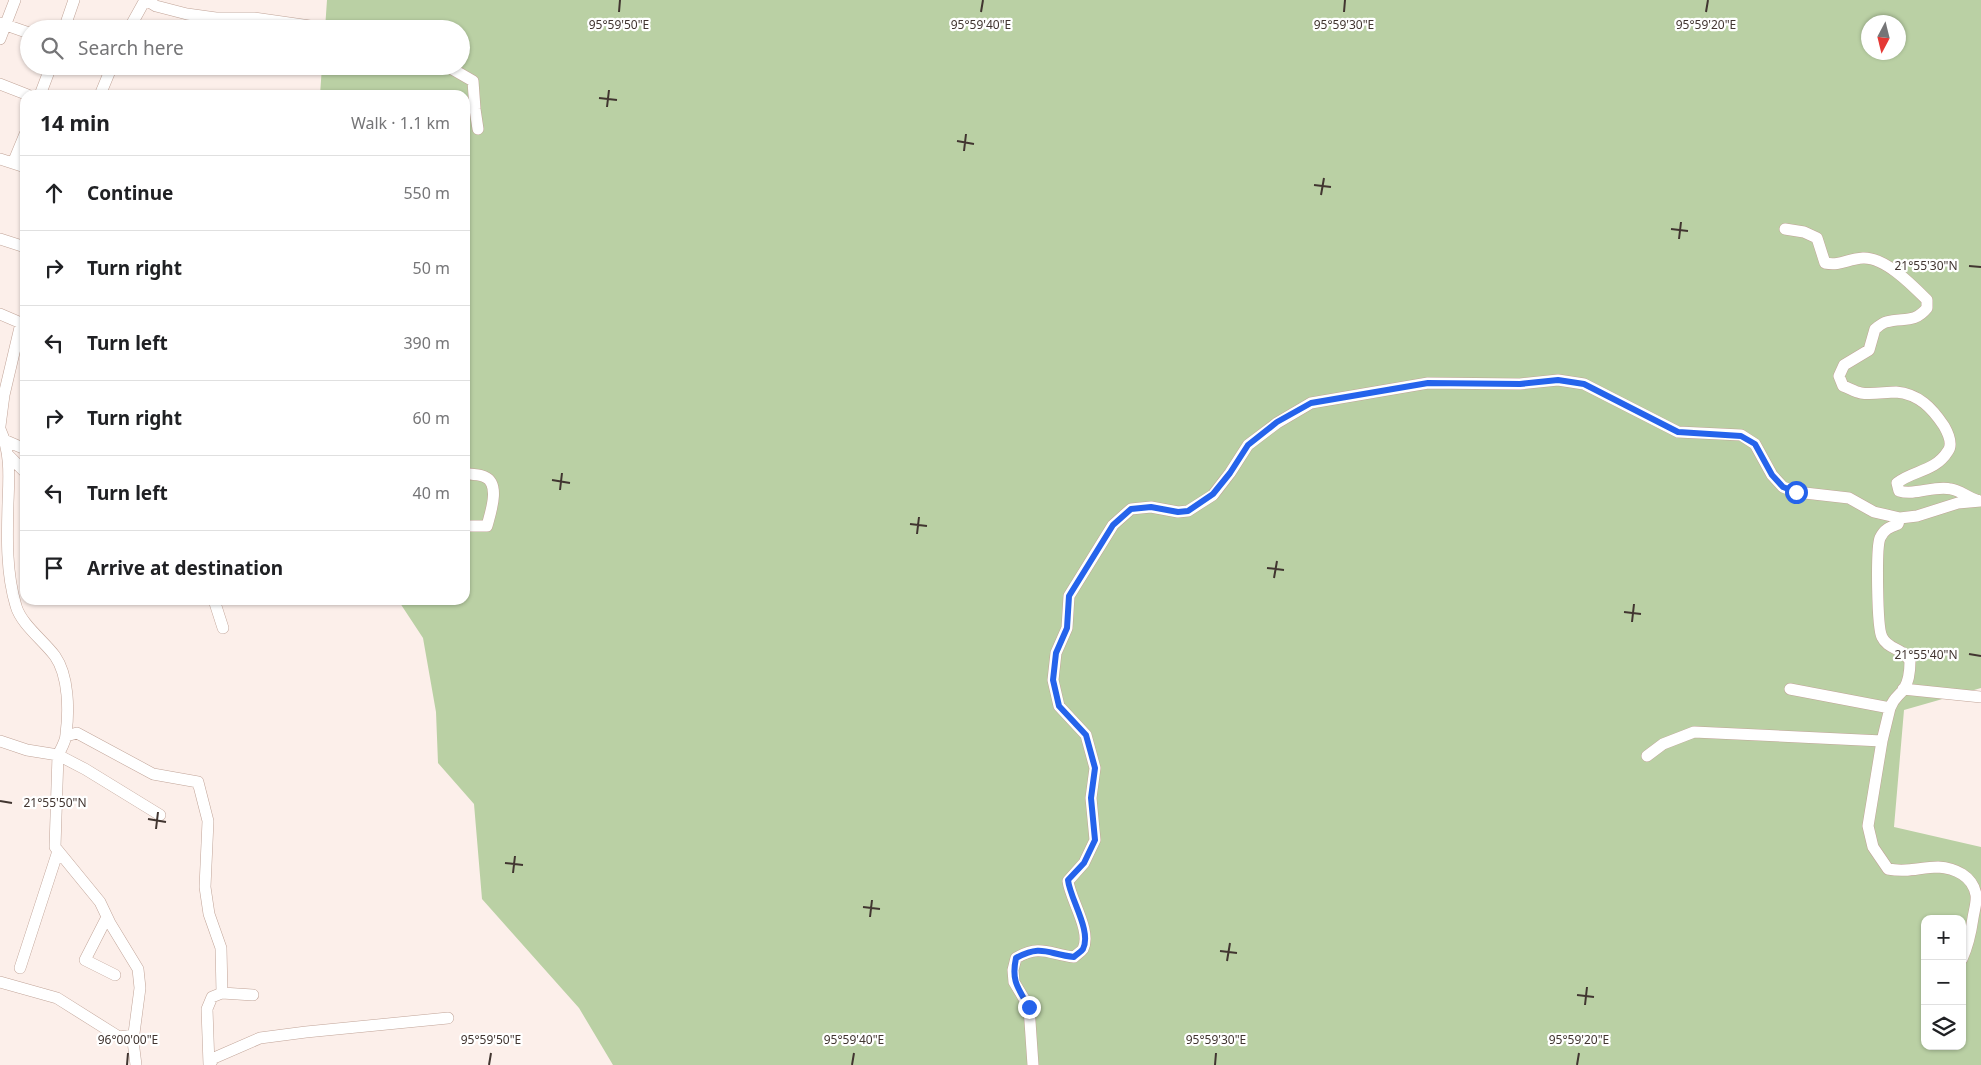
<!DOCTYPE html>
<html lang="en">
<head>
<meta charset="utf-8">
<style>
	:root { --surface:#fff; --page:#f2f2f2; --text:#202124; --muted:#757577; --line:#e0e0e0 }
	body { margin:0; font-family:"Noto Sans",sans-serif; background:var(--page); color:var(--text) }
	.controls { position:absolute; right:15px; bottom:15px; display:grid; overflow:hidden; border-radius:10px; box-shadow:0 1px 4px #0004 }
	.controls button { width:45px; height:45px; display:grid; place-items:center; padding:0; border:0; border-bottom:1px solid var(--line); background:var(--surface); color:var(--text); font:25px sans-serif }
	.compass { position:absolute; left:1861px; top:15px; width:45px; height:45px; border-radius:50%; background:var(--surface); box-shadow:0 1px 4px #0004; rotate:187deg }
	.stop { position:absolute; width:15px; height:15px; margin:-11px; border:4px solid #2563eb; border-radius:50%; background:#fff }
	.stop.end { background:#2563eb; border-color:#fff; box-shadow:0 1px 5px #0008 }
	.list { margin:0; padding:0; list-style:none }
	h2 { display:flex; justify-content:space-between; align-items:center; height:65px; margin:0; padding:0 20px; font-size:21px }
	h2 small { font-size:16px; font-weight:400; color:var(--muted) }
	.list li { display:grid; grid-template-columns:32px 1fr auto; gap:15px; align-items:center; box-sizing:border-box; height:75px; padding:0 20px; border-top:1px solid var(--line) }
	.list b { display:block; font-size:19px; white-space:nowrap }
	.list em { font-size:16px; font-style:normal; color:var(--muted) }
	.icon { flex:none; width:28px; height:28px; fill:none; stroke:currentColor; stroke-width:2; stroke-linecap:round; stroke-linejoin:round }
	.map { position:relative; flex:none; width:1981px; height:1065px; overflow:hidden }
	.search { position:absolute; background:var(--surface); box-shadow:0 1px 4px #0004; left:20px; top:20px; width:450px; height:55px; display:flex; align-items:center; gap:12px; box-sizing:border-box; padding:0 18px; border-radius:28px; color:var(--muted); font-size:19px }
	.panel { position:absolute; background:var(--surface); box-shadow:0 1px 4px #0004; left:20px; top:90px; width:450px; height:515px; border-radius:15px }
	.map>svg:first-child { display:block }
	.green { fill:#bad0a4; fill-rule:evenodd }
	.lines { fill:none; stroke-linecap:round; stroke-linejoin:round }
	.minor-casing { stroke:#c1a498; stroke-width:12 }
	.minor { stroke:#fff; stroke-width:11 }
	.route { stroke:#2563eb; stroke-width:6 }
	.ticks { fill:none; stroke:#413530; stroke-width:2 }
	.ticks-label { font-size:12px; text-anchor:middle; fill:#413530; stroke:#fff; stroke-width:4.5; stroke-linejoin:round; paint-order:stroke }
</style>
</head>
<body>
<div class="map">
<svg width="1981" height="1065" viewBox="0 0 1981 1065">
	<rect width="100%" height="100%" fill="#fcefea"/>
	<!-- green -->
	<path class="green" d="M327,0H1981V688L1904,710L1894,827L1981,847V1065H613L579,1008L482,899L474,804L438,763L436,712L423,638L398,600H465V95H320L322,66H461V29H325ZM1868,22H1898V52H1868ZM1925,919H1962V1046H1925Z"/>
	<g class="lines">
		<!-- minor casing -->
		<g class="minor-casing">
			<path id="minor" d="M146,0L156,6L187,14L216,18H254L331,29
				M0,23L29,33
				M64,29L74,0
				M129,29L145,0
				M0,39L15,0
				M447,66L473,81L475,109L478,129
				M0,84L28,95
				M40,95L51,66
				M100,95L112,66
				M0,159L25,167
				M13,163L25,134
				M1785,229L1804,232L1817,238L1825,263C1841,266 1847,259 1863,258C1885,257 1912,285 1927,300V308C1914,324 1903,317 1886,322C1882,323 1878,327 1875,329L1869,350L1844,365L1839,376L1843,386C1849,388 1855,392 1861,393C1872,395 1885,392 1896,392C1919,394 1932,408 1944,426C1948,433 1953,444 1948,451C1935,472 1913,470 1897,483L1899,491C1916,496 1934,485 1951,489C1960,490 1968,498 1977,500
				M0,239L25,247
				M0,314L21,323L4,395L0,426
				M0,429C11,453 9,477 8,503C7,537 6,573 16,606C21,624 44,641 55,656C69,676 69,711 66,734C66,741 61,749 58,755L85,769L160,815
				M2,439L25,449
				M9,456L25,472
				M465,473C471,475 480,474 485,477C501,484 490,514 487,526H465
				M214,600L223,628
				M1790,689L1890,708C1894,697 1898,697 1904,689C1909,681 1910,670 1910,661C1902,647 1888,650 1882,637C1877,628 1876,548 1880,538C1884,529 1890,527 1898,524L1900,518
				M1903,689L1981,697
				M66,736L77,733L153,774L198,782L208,821L205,887L209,914L221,948L222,993
				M0,741L27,750L58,755L55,847L100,902L110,923L138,969L140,988L133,1041L136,1065
				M1882,741L1868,826L1873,847L1888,869C1908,873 1920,867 1938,867C1955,868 1973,876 1976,895C1977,902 1974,911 1973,918C1971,932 1968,946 1962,959
				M1647,756L1663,744L1694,732L1882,741L1890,708
				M107,917L85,960L115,975
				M20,968L58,851
				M0,982L57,998L119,1037L134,1035
				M209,1065L214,1058L260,1038L306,1032L448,1018
				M209,1065L207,1009L212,997L222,993L253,995
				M1033,1065L1029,1007L1014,982L1013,970L1016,958C1041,944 1048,954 1074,957C1077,954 1081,952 1083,949C1092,931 1070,899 1068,881L1084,863L1095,840L1091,798L1095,768L1086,735L1059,706L1053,680L1056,653L1067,628L1069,596L1113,525L1131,509L1151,507L1178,512L1188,511L1213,495L1230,473L1248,445L1277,423L1311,403L1428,383L1520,384L1558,380L1584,384L1678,432L1741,435L1755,444L1772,475L1783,487L1796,492L1849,498L1874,512L1900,518L1917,516L1958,503L1981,501"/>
		</g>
		<!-- minor -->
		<use href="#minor" class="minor"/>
	</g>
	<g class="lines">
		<!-- route -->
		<path class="route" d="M1029,1007C1018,988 1011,981 1016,958C1042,944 1047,954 1074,957C1077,954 1081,952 1083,949C1092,931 1070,899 1068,880L1084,863L1095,840L1091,798L1095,768L1086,735L1059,706L1053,680L1056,653L1067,628L1069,596L1113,525L1131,509L1151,507L1178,512L1188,511L1213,494L1230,473L1248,445L1277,422L1311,403L1428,383L1520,384L1558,380L1584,384L1678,432L1741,436L1755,444L1772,475L1783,487L1796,492"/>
	</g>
	<!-- ticks -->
	<path class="ticks" d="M619,12L620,0M981,12L983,0M1344,12L1345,0M1706,12L1708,0M599,98L617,100M607,107L609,90M957,141L974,144M964,151L966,134M1314,185L1331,187M1321,195L1324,178M1671,229L1688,231M1679,239L1681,222M1969,266L1981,267M552,480L570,483M560,490L562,473M910,524L927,526M917,534L919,517M1267,568L1284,570M1274,578L1277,561M1624,612L1641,614M1632,622L1634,604M1969,654L1981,656M0,801L12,803M148,819L166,822M156,829L158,812M505,863L523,865M513,873L515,856M863,907L880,909M870,917L872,900M1220,951L1237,953M1227,961L1230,943M1577,995L1594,997M1585,1005L1587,987M127,1065L128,1053M489,1065L491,1053M852,1065L854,1053M1215,1065L1216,1053M1577,1065L1579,1053"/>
	<g class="ticks-label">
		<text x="619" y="29">95°59'50"E</text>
		<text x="981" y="29">95°59'40"E</text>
		<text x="1344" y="29">95°59'30"E</text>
		<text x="1706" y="29">95°59'20"E</text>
		<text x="1926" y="270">21°55'30"N</text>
		<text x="1926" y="659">21°55'40"N</text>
		<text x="55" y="807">21°55'50"N</text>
		<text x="128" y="1044">96°00'00"E</text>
		<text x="491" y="1044">95°59'50"E</text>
		<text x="854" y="1044">95°59'40"E</text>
		<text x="1216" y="1044">95°59'30"E</text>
		<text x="1579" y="1044">95°59'20"E</text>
	</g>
</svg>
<div class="controls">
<button>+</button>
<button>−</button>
<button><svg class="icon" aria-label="layers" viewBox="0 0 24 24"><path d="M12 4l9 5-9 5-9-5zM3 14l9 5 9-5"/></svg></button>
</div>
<svg class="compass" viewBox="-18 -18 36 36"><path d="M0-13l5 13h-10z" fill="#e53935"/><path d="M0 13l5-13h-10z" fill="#757577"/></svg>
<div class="stop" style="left:1796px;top:492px"></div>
<div class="stop end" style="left:1029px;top:1007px"></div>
<div class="search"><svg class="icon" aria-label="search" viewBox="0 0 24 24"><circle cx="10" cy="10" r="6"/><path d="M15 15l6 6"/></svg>Search here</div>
<section class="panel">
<h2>14 min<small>Walk · 1.1 km</small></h2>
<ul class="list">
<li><svg class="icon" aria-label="ahead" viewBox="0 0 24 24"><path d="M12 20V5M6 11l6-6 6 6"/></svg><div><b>Continue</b></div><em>550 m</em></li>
<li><svg class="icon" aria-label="right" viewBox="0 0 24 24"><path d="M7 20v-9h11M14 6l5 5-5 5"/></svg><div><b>Turn right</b></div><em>50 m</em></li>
<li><svg class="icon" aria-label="left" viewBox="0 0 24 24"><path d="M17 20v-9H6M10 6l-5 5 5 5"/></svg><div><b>Turn left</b></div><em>390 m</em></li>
<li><svg class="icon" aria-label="right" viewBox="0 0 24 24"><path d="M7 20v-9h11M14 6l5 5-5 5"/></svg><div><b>Turn right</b></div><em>60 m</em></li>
<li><svg class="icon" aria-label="left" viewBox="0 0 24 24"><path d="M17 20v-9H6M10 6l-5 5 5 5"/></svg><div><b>Turn left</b></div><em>40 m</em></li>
<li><svg class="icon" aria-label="arrive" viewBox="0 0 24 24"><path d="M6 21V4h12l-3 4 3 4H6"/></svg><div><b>Arrive at destination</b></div></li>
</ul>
</section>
</div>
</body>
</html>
